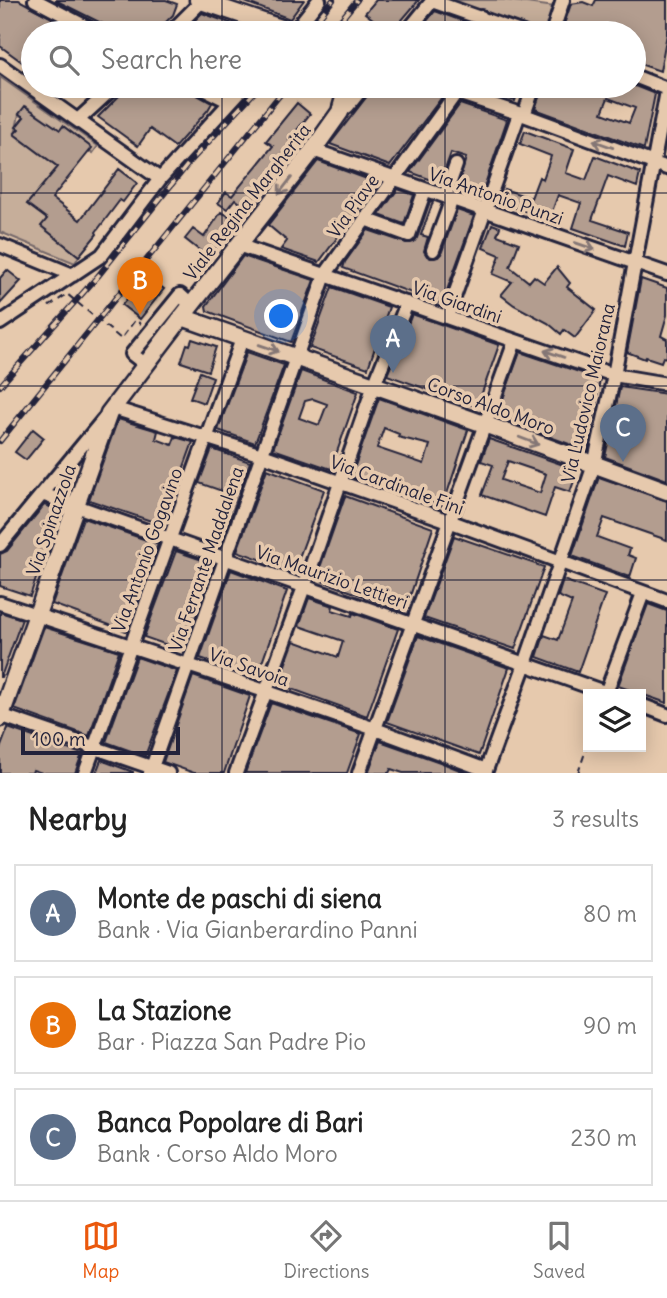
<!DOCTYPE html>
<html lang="en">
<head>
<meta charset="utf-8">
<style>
	:root { --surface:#fff; --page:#f2f2f2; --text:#222; --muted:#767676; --line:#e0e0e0; --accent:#ea580c }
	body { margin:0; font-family:Delius,sans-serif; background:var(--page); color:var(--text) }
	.controls { position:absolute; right:21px; bottom:21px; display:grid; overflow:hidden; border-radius:0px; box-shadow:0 4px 18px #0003 }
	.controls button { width:63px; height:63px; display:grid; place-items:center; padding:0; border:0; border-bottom:2px solid var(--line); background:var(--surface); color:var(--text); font:35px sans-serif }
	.scale { position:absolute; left:21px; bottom:18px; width:159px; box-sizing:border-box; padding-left:7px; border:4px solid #22223b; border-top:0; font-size:19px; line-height:24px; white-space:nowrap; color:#22223b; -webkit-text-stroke:5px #e6c9ad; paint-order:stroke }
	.you { position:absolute; left:282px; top:317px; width:24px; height:24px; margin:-18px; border:5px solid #fff; border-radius:50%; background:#1a73e8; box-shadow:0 0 0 10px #1a73e833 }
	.badge { display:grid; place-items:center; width:46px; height:46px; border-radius:50%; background:var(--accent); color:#fff; font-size:23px; font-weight:700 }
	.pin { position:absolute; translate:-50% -58px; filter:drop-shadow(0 2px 4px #0008) }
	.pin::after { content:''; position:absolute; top:37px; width:24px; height:21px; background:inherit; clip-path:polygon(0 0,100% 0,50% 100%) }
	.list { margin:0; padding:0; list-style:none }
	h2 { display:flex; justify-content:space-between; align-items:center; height:91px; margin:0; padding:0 28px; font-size:30px }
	h2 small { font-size:23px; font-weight:400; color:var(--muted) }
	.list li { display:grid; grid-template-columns:46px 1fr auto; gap:21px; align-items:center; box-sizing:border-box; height:98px; margin:0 14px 14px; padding:0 14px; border:2px solid var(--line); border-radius:0px }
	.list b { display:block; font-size:26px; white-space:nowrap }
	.list p { margin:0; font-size:23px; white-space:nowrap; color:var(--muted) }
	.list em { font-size:23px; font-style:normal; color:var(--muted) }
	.icon { flex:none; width:38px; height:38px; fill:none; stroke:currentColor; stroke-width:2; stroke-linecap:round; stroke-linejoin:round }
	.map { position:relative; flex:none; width:667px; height:773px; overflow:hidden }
	.search { position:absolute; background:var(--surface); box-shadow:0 4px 18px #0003; left:21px; right:21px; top:21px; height:77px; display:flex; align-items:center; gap:18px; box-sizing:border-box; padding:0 24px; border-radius:38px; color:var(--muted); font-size:26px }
	.sheet { height:427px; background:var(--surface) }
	nav { display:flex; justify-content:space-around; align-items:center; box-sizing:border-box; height:98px; border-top:2px solid var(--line); background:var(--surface); font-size:19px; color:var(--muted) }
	nav a { display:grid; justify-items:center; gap:4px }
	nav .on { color:var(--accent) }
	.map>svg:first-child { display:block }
	.green { fill:#c6ae9a; stroke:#74686a; stroke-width:2 }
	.building { fill:#b39d8f; stroke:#22223b; stroke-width:2; fill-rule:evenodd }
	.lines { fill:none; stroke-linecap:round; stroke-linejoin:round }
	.minor-casing { stroke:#22223b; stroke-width:18 }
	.tertiary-casing { stroke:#22223b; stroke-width:21 }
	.path { stroke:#22223b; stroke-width:2; stroke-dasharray:7 5; stroke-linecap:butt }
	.minor { stroke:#e6c9ad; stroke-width:12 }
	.tertiary { stroke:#e6c9ad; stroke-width:16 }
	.rail-casing { stroke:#22223b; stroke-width:6 }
	.rail { stroke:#e6c9ad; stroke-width:3.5; stroke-dasharray:10; stroke-linecap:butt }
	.oneway { stroke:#847674 }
	.grid { fill:none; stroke:#22223b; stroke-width:2; stroke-opacity:0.55 }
	.labels { text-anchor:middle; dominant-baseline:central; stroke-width:7; stroke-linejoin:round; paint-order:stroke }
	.street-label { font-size:18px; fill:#22223b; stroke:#e6c9ad }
</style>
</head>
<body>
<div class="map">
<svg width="667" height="773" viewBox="0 0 667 773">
	<rect width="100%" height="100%" fill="#e6c9ad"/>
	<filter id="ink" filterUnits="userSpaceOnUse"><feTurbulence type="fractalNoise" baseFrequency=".0143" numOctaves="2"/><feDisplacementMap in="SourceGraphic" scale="14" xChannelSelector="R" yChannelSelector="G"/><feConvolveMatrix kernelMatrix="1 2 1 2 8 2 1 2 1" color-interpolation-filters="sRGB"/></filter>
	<g filter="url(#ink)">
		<!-- green -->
		<path class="green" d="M452,0H505L555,7L546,33H537L452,3Z
			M0,77L98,146L93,153L26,106L19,114L15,135L58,167L27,204L47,219L42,226L79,256L75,263L0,232Z"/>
		<!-- building -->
		<path class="building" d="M0,0H19L80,33H33V70L0,46Z
			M55,0H166L177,4L173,15L155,33H121Z
			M240,0H304L290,19Z
			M376,0H419L391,33L365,13Z
			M596,0H667V34L660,71L634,62V33H561L571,4L583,2L593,6Z
			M435,11L468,23L465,33H417Z
			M202,13L255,32V33H188L190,25Z
			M129,86H181L212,103L208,110L175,147L150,129L138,146L98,117Z
			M375,86H413L442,97L390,166L330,144Z
			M473,86H520L515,101L473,87Z
			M543,86H635L655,94L644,149L535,109ZM608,98L635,108L629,123L602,113Z
			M297,103L310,114L289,140L292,142L282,155L289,160L250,211L235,199L227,209L218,203L226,192L232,196L273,146L266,141Z
			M460,104L507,120L482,193L458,185L466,158L451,153L440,183L410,172Z
			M25,106L60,130L63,126L92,148L52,198L80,220L119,169L137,183L123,202L120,200L96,232L97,234L79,256L41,226L47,219L27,204L58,167L14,134L19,129L16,127L24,117L19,114Z
			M525,131L574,149L566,173L586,180L595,156L640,173L637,187L608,176L592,220L628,232L625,246L573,228L581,203L558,195L549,220L500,202L504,189L531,198L539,177L543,179L551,156L520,144Z
			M318,161L378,183L319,262L281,249L287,241L268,225Z
			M398,189L414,195L404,224L379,215Z
			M430,201L433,202L421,235L428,237L424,251L427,256L431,258L438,257L441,254L457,210L474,216L442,304L343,268L345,262L368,230L406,243L414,242L417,238Z
			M221,212L241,222L229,241L224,238L209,258L185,239L193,229L204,237Z
			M492,224L500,227L497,235L519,243L510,267L529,282L534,276L544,283L557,267L570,283L567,287L596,310L575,338L564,330L561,334L548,323L514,305L501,295L512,282L493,274L500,255L483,248Z
			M243,256L314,280L291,342L207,311L206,306Z
			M7,270L21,281L0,304V278Z
			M146,275L164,289L140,319L122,305Z
			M641,279L667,288V315L661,336L667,339V358L663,357L661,362L646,357L645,359L627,352Z
			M332,287L389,307L368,368L310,348Z
			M412,314L499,345L477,407L387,375Z
			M192,339L216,347L208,371L181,362L187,344L190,345Z
			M247,352L284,365L255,443L218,430Z
			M520,352L600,379L588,451L507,421L497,415Z
			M301,371L358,392L331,469L273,449ZM313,399L327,404L319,425L299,418L305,401Z
			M200,372L213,377L204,403L190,398Z
			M620,387L667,394V480L605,457Z
			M379,398L468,430L443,506L422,500L406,489L394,487L387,488L366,480V482L351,477ZM384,428L399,434L398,437L430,445L424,464L377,448Z
			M118,419L158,431L156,439L172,445L175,437L193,442L163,525L89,500Z
			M33,429L44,438L26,460L15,452Z
			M489,439L578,470L570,492L555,487L545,517L482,495L493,465L481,461ZM508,461L546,474L540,493L501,480Z
			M212,449L250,462L221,545L210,542L228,493L199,483Z
			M267,469L324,490L294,571L237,551Z
			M599,477L667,501V540L604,518L597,537L630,549L628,555L636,558L630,577L572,556Z
			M345,496L433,528L405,611L316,579Z
			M44,505L60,510L30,596L0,586V554L7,551Z
			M83,518L158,544L126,631L52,604Z
			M454,536L544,567L515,649L424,618Z
			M176,551L214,564L184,651L144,637Z
			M231,570L287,591L257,677L200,658Z
			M563,580L605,595L578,672L537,657L544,635L558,640L572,602L558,596Z
			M309,598L333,606L332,610L352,616L353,613L398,629L367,716L278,684L294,641L338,657L343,641L299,626Z
			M648,604L667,611V703L618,686Z
			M0,612L22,619L1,677H0Z
			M44,627L119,651L89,736L14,709Z
			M418,636L509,668L479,755L387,722Z
			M137,657L177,671L145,756L106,742Z
			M193,676L250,696L224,773H194L163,762Z
			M271,703L361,734L347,773H245Z
			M8,728L82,754L75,773H42L33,770L32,773H0V749Z
			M380,741L440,762L467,773H403L391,769L389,773H368Z
			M101,760L133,772V773H96Z"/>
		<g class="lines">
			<!-- minor casing -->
			<g class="minor-casing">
				<path id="minor" d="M35,0L98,33
					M432,1L523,33
					M170,33L203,0
					M293,33L319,0
					M406,33L433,0
					M476,33L481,17
					M552,33L563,0
					M0,65L160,179
					M634,76L667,89
					M198,86L230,102
					M436,86L524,115L667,168
					M341,111L348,106L364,86
					M524,115L534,86
					M78,120L115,86
					M313,150L667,274
					M445,196L456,165
					M365,219L409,235L425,190
					M0,245L73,275
					M238,245L614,375L667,384
					M433,250L452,199
					M447,317L519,114
					M0,323L102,255L160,179L245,86
					M146,365L132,354L180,295L191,305
					M113,408L262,455L449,521L667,601
					M42,494L610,694
					M0,545L104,419
					M0,603L212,673L375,729L486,770
					M606,693L643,593
					M641,705L667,715
					M0,715L168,773
					M85,773L242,339
					M150,773L325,275L456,93L458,86
					M236,773L304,587L374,385L407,303
					M359,773L515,341
					M485,773L525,664L594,465L614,375L667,91"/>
			</g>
			<!-- tertiary casing -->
			<g class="tertiary-casing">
				<path id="tertiary" d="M198,0L290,31
					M182,317L484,424L667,491
					M0,718L109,413L182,317L313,150L340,112L344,98L354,86"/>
			</g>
			<!-- path -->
			<path class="path" d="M49,305L50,306L67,294L121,339L135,320L141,324
				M578,773L588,744"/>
			<!-- minor -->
			<use href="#minor" class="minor"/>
			<!-- tertiary -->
			<use href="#tertiary" class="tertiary"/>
			<!-- rail casing -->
			<g class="rail-casing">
				<path id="rail" d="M306,33L333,0
					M330,33L357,0
					M0,386L98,276L188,164L260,86
					M0,441L287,86"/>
			</g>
			<!-- rail -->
			<use href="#rail" class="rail"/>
		</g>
		<!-- one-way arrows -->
		<defs><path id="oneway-shaft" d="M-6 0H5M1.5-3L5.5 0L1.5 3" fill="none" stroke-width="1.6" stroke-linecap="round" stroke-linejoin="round" transform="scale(1.75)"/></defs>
		<g class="oneway">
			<use href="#oneway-shaft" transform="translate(603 144) rotate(-160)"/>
			<use href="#oneway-shaft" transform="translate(285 186) rotate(128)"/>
			<use href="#oneway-shaft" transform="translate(585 246) rotate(19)"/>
			<use href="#oneway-shaft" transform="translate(269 348) rotate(19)"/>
			<use href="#oneway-shaft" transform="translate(554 354) rotate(-161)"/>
			<use href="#oneway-shaft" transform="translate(529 441) rotate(21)"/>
		</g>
	</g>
	<!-- grid -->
	<path class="grid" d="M222,0V33M445,0V33M222,86V773M445,86V773M0,193H667M0,386H667M0,580H667"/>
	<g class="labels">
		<!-- street labels -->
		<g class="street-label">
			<text transform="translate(496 196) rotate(19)">Vía Antonio Punzi</text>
			<text transform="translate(247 202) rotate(-52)">Viale Regina Margherita</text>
			<text transform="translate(353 206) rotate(-54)">Via Piave</text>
			<text transform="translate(457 302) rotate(19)">Via Giardini</text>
			<text transform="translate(588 393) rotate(-77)">Via Ludovico Maiorana</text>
			<text transform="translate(491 406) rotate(20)">Corso Aldo Moro</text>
			<text transform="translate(397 485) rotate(20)">Via Cardinale Fini</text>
			<text transform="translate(51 520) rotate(-71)">Via Spinazzola</text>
			<text transform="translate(147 550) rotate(-70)">Via Antonio Gogavino</text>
			<text transform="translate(206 559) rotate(-71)">Via Ferrante Maddalena</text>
			<text transform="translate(332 577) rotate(19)">Via Maurizio Lettieri</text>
			<text transform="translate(249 667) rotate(19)">Via Savoia</text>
		</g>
	</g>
</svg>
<div class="controls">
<button><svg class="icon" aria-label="layers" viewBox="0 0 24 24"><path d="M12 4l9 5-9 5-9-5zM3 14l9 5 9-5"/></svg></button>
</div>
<div class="scale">100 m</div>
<div class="you"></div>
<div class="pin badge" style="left:393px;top:373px;background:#5c6f8a">A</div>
<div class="pin badge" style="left:140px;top:315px;background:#e8710a">B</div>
<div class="pin badge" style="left:623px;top:462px;background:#5c6f8a">C</div>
<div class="search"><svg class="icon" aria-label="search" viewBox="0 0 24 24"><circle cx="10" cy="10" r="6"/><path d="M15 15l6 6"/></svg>Search here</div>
</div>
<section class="sheet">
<h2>Nearby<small>3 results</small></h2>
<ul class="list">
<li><span class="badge" style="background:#5c6f8a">A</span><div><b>Monte de paschi di siena</b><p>Bank · Via Gianberardino Panni</p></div><em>80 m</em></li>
<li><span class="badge" style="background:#e8710a">B</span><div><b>La Stazione</b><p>Bar · Piazza San Padre Pio</p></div><em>90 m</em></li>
<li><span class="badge" style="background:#5c6f8a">C</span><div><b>Banca Popolare di Bari</b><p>Bank · Corso Aldo Moro</p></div><em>230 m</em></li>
</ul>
</section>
<nav>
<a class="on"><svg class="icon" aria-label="map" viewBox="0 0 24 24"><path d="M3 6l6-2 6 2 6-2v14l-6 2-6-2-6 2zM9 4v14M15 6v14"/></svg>Map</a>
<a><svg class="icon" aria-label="directions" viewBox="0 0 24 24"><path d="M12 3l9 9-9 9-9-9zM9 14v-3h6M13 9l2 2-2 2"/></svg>Directions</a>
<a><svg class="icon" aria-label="saved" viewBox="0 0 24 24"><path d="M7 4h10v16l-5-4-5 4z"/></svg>Saved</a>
</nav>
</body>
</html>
